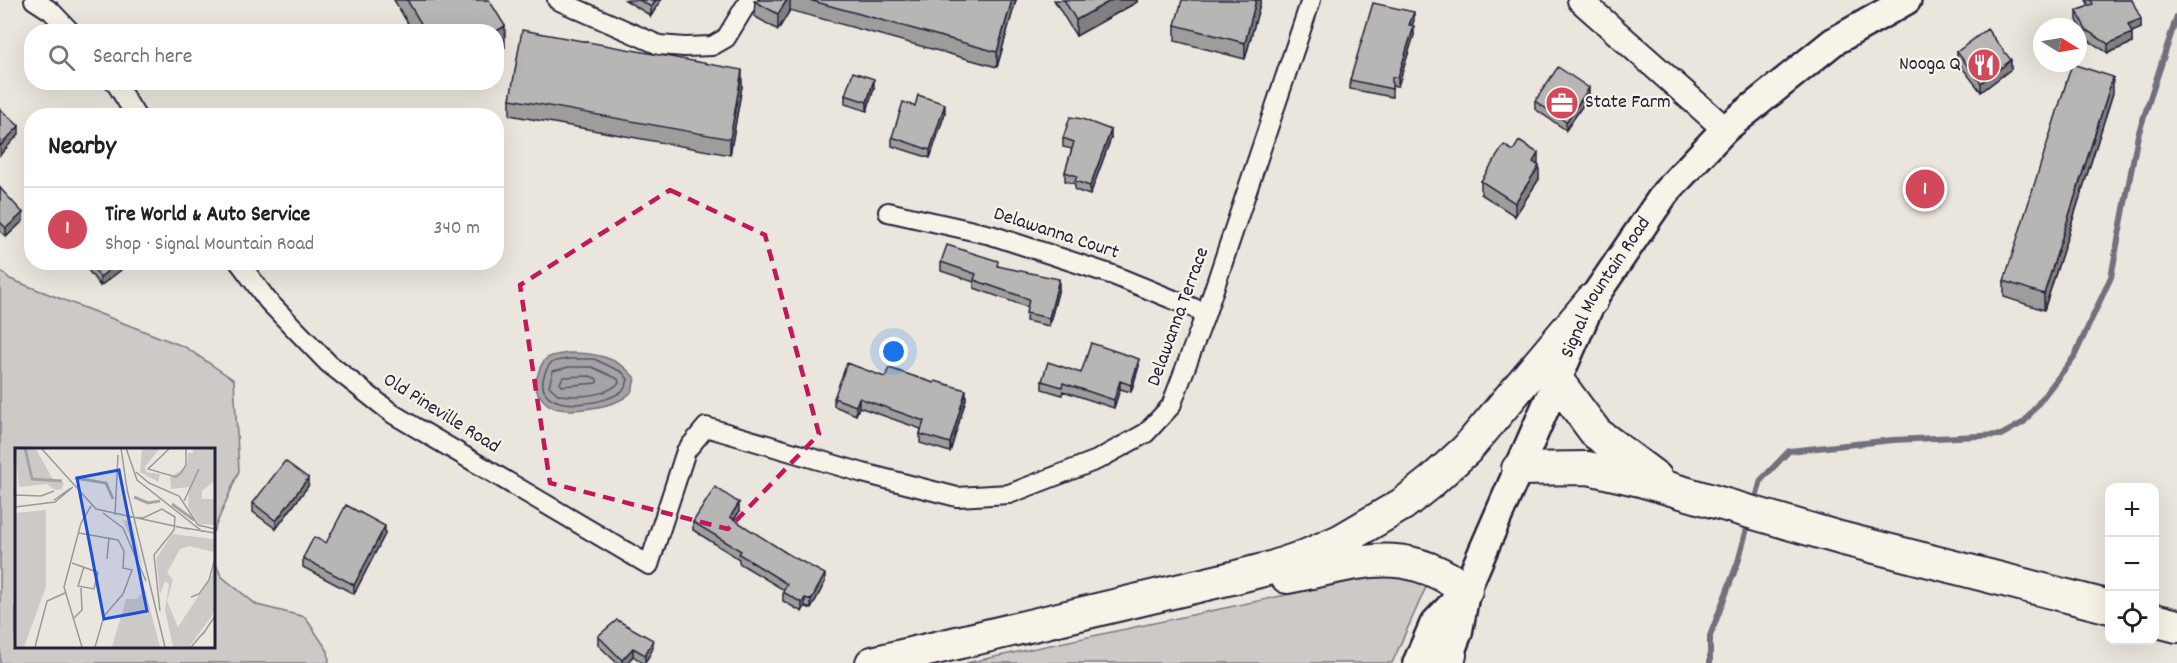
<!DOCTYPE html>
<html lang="en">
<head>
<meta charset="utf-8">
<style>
	:root { --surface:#fff; --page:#f6f6f6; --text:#202124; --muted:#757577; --line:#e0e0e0; --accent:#d1495b }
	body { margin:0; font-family:Dekko,sans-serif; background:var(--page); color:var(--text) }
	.controls { position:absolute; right:18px; bottom:18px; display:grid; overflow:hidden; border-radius:12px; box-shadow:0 6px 24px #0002 }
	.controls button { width:54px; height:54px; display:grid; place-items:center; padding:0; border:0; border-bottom:2px solid var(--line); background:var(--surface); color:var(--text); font:30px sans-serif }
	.compass { position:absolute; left:2033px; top:18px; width:54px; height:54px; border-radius:50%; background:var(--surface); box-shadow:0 6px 24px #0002; rotate:101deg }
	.you { position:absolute; left:894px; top:352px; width:21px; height:21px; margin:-15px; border:4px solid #fff; border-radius:50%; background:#1a73e8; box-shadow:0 0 0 9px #1a73e833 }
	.badge { display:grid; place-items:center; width:39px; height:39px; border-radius:50%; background:var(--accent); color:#fff; font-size:20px; font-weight:700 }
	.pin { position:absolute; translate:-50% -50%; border:3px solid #fff; box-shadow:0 2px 6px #0006 }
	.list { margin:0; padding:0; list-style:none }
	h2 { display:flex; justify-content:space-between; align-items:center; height:78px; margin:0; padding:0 24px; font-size:26px }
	h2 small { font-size:20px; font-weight:400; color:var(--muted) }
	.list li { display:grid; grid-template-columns:39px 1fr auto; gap:18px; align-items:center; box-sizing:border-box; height:84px; padding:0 24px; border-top:2px solid var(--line) }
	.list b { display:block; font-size:22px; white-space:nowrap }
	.list p { margin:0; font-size:20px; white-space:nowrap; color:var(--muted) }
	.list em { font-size:20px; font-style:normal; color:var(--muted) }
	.icon { flex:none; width:33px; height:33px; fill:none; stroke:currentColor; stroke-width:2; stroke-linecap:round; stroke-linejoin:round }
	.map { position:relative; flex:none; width:2177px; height:663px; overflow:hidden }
	.search { position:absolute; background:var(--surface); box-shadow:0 6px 24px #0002; left:24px; top:24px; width:480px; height:66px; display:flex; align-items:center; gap:15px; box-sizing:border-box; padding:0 21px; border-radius:24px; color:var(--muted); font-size:22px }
	.panel { position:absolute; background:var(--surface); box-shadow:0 6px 24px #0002; left:24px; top:108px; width:480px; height:162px; border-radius:24px }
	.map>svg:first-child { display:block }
	.green { fill:#cdc9c6; stroke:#787680; stroke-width:1.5 }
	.water { fill:#a6a3a6; stroke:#716f7b; stroke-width:1.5 }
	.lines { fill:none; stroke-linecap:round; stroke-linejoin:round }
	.shore { stroke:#575666; stroke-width:1.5 }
	.stream { stroke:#716f7b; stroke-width:6 }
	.minor-casing { stroke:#22223b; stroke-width:22 }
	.secondary-casing { stroke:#22223b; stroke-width:28 }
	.primary-casing { stroke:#22223b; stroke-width:32 }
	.motorway-casing { stroke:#22223b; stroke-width:36 }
	.minor { stroke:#f7f3e8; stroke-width:18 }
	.secondary { stroke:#f7f3e8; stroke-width:24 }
	.primary { stroke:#f7f3e8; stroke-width:27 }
	.motorway { stroke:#f7f3e8; stroke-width:32 }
	.wall { fill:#9e9d9c; stroke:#22223b; stroke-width:1.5 }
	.shaded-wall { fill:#817f7f; stroke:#22223b; stroke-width:1.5 }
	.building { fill:#b8b6b5; stroke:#22223b; stroke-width:1.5 }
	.marked { fill:none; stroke:#c2185b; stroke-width:4.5; stroke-dasharray:12 8; stroke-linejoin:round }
	.labels { text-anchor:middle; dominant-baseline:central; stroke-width:4.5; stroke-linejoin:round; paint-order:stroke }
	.poi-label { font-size:20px; fill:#22223b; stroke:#f7f3e8; text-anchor:end }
	.street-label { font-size:20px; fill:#22223b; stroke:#f7f3e8 }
	.inset-river { fill:none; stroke:#a6a3a6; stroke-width:3 }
	.inset-road { fill:none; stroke:#9a989d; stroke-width:1.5 }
	.view { fill:#1d4ed8; fill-opacity:0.15; stroke:#1d4ed8; stroke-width:3 }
	.inset-edge { fill:none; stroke:#22223b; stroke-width:3 }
</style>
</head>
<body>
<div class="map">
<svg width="2177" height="663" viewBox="0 0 2177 663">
	<rect width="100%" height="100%" fill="#eae6de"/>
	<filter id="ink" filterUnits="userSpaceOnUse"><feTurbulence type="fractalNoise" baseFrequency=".0167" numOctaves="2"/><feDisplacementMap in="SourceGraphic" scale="12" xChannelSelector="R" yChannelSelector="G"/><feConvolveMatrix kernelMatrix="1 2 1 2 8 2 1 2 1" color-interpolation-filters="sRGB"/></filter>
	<g filter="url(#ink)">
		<!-- green -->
		<path class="green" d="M0,270L10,279L185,347L234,380L239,471L213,532V450H16V646H213V557L221,576L257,605L305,617L328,651L329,663H0Z
			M1389,573L1430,578L1392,663H966Z"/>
		<!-- water -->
		<path class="water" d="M568,353C595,353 617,356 635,378C634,382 633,389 631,392C619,407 573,413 555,408C547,406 535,393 535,384C536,380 538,375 539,371C544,354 553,356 568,353Z"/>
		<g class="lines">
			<!-- shore -->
			<path class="shore" d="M569,359H594L622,372L628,379C627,382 627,386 625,388C611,406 532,416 544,376C549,360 553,361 569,359Z
				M569,367H592L618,379L619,383C604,397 578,397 559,395L549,386L553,371Z
				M590,376L597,379V383L562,386L560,383L563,377Z"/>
			<!-- stream -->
			<path class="stream" d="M1756,498L1761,480L1789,451L1893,440L2001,435L2024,422L2074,357L2111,277L2138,135L2177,16
				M1710,663V636L1738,562L1748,525"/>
			<!-- minor casing -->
			<g class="minor-casing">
				<path id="minor" d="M34,0L51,11L71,32
					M557,0L659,45L685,47L712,46L726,38L749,0
					M115,82L136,116
					M888,212L991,235L1113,275L1206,313
					M239,262L268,301L328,363L393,414L649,565L686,451L706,427L863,473L957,497L1009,494L1097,460L1146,433L1171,406L1206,313L1311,0"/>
			</g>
			<!-- secondary casing -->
			<g class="secondary-casing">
				<path id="secondary" d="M1580,0L1725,129"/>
			</g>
			<!-- primary casing -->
			<g class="primary-casing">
				<g id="primary">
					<path id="s1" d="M1417,663L1434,624L1466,590L1592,300L1665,193L1725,129L1833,42L1907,0"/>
					<path d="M1446,663L1458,633L1466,590"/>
				</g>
			</g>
			<!-- motorway casing -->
			<g class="motorway-casing">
				<path id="motorway" d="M1556,379L1596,433L1656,478
					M1518,469L1588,468L1640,480L1840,538L2110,607
					M1287,577C1357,564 1403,542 1466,590
					M2154,620L2177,626
					M872,663L1236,577L1271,568L1306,556L1340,541L1403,504L1432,481L1467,449L1592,300
					M1447,663L1450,655"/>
			</g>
			<!-- minor -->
			<use href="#minor" class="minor"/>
			<!-- secondary -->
			<use href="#secondary" class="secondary"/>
			<!-- primary -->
			<use href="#primary" class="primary"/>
			<!-- motorway -->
			<use href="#motorway" class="motorway"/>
		</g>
		<!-- wall -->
		<path class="wall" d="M394,0H489L505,47L496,52V32H413Z
			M625,0H661L651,16Z
			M755,0H1016L997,67L790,10L778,30L754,16Z
			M1054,0H1137V2L1076,36Z
			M1261,0L1245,59L1175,41V25Z
			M2086,0H2132L2141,28L2131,32L2132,43L2108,53L2086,39L2077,20V11L2089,6Z
			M1414,20L1412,26L1414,35L1398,86H1392V97L1350,89V80Z
			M1957,52L2011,69L1981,92L1957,61Z
			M742,86L730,155L510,115V99Z
			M874,88L867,111L845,104V95Z
			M2113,93L2044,310L2004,297V281Z
			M1589,96L1566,130L1535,109V101Z
			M915,106L945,113L930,158L892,146V137Z
			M1063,138H1111L1090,195L1075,190V184L1065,181V172L1072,149L1063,147Z
			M1538,166L1539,179L1515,216L1481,194V181Z
			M0,188L23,221L6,237L0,231Z
			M82,262H121V270L100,286Z
			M941,262L998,266L1059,288L1049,326L1026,321L1027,307L974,288V282L941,271Z
			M1139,366L1131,392L1120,389L1114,408L1063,391L1062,395L1042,389V381Z
			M885,377L966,399L950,452L920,443V434L921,429L859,407L856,415L834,406V398Z
			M308,486L276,529L253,512V503Z
			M739,512L734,520L825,582L811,609L805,606L802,612L783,601V592L784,590L739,563V559L693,530V522Z
			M385,534L354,594L303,567V558L326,543Z
			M598,636L653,648L645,663H643L633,656L627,663H617L598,645Z"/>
		<!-- shaded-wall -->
		<path class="shaded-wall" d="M656,0H661L651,16V7Z
			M787,0H790V10L778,30V14Z
			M1012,0H1016L997,67V52Z
			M1112,0H1137V2L1076,36V20Z
			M1256,0H1261L1245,59V43Z
			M1414,12V20L1409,34V25Z
			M2141,19V28L2128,34V24Z
			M505,26V47L496,52V32H495Z
			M1414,26V35L1398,86V77Z
			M2132,33V43L2108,53V44Z
			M2011,60V69L1981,92V83Z
			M742,70V86L730,155V139Z
			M2113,77V93L2044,310V294Z
			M874,79V88L867,111V102Z
			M1589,88V96L1566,130V122Z
			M945,104V113L930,158V150Z
			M19,126V134L0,155V146Z
			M1111,130V138L1090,195V186Z
			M1538,153V166L1533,162Z
			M1539,166V179L1515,216V203Z
			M23,213V221L6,237V228Z
			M119,262H121V270L100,286V277Z
			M1059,279V288L1049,326V318Z
			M1139,359V366L1131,392V385Z
			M1120,381V389L1114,408V400Z
			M966,390V399L950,452V443Z
			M859,398V407L856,415V406Z
			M308,478V486L276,529V521Z
			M739,503V512L730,526V517Z
			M385,526V534L354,594V585Z
			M825,574V582L811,609V600Z
			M805,598V606L802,612V603Z
			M653,640V648L645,663V655Z
			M633,648V656L627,663H622V660Z"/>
		<!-- building -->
		<path class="building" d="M407,0H489L505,26L495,32H426Z
			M639,0H656L651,7Z
			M755,0H787L778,14L754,1Z
			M809,0H1012L997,52Z
			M1064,0H1112L1076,20Z
			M1182,0H1256L1245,43L1175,25Z
			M2091,0H2132L2141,19L2128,24L2132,33L2108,44L2086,30L2077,11L2093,4Z
			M1373,3L1414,12L1409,25L1414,26L1398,77H1392V89L1350,80Z
			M1987,29L2011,60L1981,83L1957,52Z
			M522,30L742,70L730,139L510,99Z
			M2072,64L2113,77L2044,294L2004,281Z
			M1558,67L1589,88L1566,122L1535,101Z
			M853,72L874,79L867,102L845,95Z
			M918,95L945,104L930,150L892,137L903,102L915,106Z
			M0,109L19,126L0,146Z
			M1070,117L1082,119L1111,130L1090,186L1075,181L1077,176L1065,172L1074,142L1063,138Z
			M1519,141L1538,153L1533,162L1539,166L1515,203L1481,181L1504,145L1513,151Z
			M0,188L23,213L6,228L0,222Z
			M947,245L998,261L997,266L1059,279L1049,318L1026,313L1029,299L974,280L976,274L941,262Z
			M89,262H119L100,277Z
			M1091,343L1139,359L1131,385L1120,381L1114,400L1063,383L1062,387L1042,381L1048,362L1081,373Z
			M847,363L885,377L889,368L934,383L935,381L966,390L950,443L920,434L924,421L859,398L856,406L834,398Z
			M285,461L308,478L276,521L253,503Z
			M715,487L739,503L730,517L788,554L825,574L811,600L805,598L802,603L783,592L787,584L739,554L741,551L693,522Z
			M346,505L385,526L354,585L303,558L314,537L326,543Z
			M617,620L653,640L645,655L633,648L622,660L598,636Z"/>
	</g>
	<!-- marked area -->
	<path class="marked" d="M670,190L765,235L819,434L728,529L550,483L520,285Z"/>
	<!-- icons -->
	<defs>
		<g id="restaurant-disc" transform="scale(1.725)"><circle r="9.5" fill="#d1495b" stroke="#f7f3e8"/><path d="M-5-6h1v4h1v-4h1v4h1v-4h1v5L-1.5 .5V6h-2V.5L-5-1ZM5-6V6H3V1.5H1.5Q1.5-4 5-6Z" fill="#fff"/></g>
		<g id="office-disc" transform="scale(1.725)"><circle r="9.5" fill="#d1495b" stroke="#f7f3e8"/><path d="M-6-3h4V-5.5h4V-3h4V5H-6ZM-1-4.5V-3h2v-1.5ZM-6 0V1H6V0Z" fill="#fff"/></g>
	</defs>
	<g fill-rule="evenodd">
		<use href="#restaurant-disc" x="1984" y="65"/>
		<use href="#office-disc" x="1562" y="103"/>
	</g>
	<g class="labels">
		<!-- poi labels -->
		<g class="poi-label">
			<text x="1961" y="65">Nooga Q</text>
			<text x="1585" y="103" text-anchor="start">State Farm</text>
		</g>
		<!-- street labels -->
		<g class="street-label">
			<text transform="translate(1056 234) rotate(18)">Delawanna Court</text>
			<text stroke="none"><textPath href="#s1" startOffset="423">Signal Mountain Road</textPath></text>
			<text transform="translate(1179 317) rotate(-70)">Delawanna Terrace</text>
			<text transform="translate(441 414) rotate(32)">Old Pineville Road</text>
		</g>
	</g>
	<!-- overview -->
	<g transform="translate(15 448)">
		<rect width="200" height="200" fill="#eae6de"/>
		<path d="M0,0L21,1L37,30L49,35L47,41L41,42L32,36L4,39ZM127,0H145L130,19L131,24L145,26L143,34L125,24ZM178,0L200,1L199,33L187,43V51H199V77L184,76L173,59L174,39L156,41L155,29L172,18L173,5H178ZM31,62V139L9,199H0V65ZM108,72L117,74L128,121L109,74ZM157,86L199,91V104L174,98L165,101L152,125L158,131L152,153L163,179L197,127L199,112V165L174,199H158L150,162L154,136L150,133L145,146L141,111ZM130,141L145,199H97L111,151H122Z" fill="#cdc9c6"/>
		<path class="inset-river" d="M10,0L17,31L47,33M60,30L91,35L98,51M119,49L133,55L145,53M157,56L179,72"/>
		<path class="inset-road" d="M26,0L81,61L173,81M106,0L112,41L150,199M111,0L122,32L188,84M155,0L133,21L161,29L166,25L171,17V0M121,24L134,35L164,48L183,77L200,81M0,47L26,48L39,43M39,52L56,40M169,53L184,21M0,59L40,54L58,39M88,65L108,80L131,133M100,67L103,7M113,69L128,70L147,61L160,69L159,82L139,107L145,163M170,80L200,85M64,85L103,92L109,103L108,120L117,122L108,146L89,168L80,199M92,111L94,89M57,115L82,124L83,125L79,141L63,138L69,119M176,149L184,146L194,132L200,110M59,170L67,162L66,140M188,186L200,168M20,199L32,153L50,145M67,199L49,139L66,75L76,58M176,199L189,184"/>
		<path class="view" d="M104,22L132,163L89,171L62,30Z"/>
		<rect width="200" height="200" class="inset-edge"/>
	</g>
</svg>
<div class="controls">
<button>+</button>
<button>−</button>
<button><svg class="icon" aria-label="locate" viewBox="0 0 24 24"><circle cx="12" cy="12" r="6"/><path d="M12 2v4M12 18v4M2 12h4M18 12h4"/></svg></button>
</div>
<svg class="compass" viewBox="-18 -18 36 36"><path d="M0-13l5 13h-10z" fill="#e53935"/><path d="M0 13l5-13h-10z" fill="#757577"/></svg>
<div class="you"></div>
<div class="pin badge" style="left:1925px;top:189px">1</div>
<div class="search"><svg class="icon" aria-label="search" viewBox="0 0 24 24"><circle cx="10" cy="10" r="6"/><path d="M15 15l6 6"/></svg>Search here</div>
<section class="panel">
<h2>Nearby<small></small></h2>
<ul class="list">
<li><span class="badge">1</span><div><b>Tire World &amp; Auto Service</b><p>Shop · Signal Mountain Road</p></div><em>340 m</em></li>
</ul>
</section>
</div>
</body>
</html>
